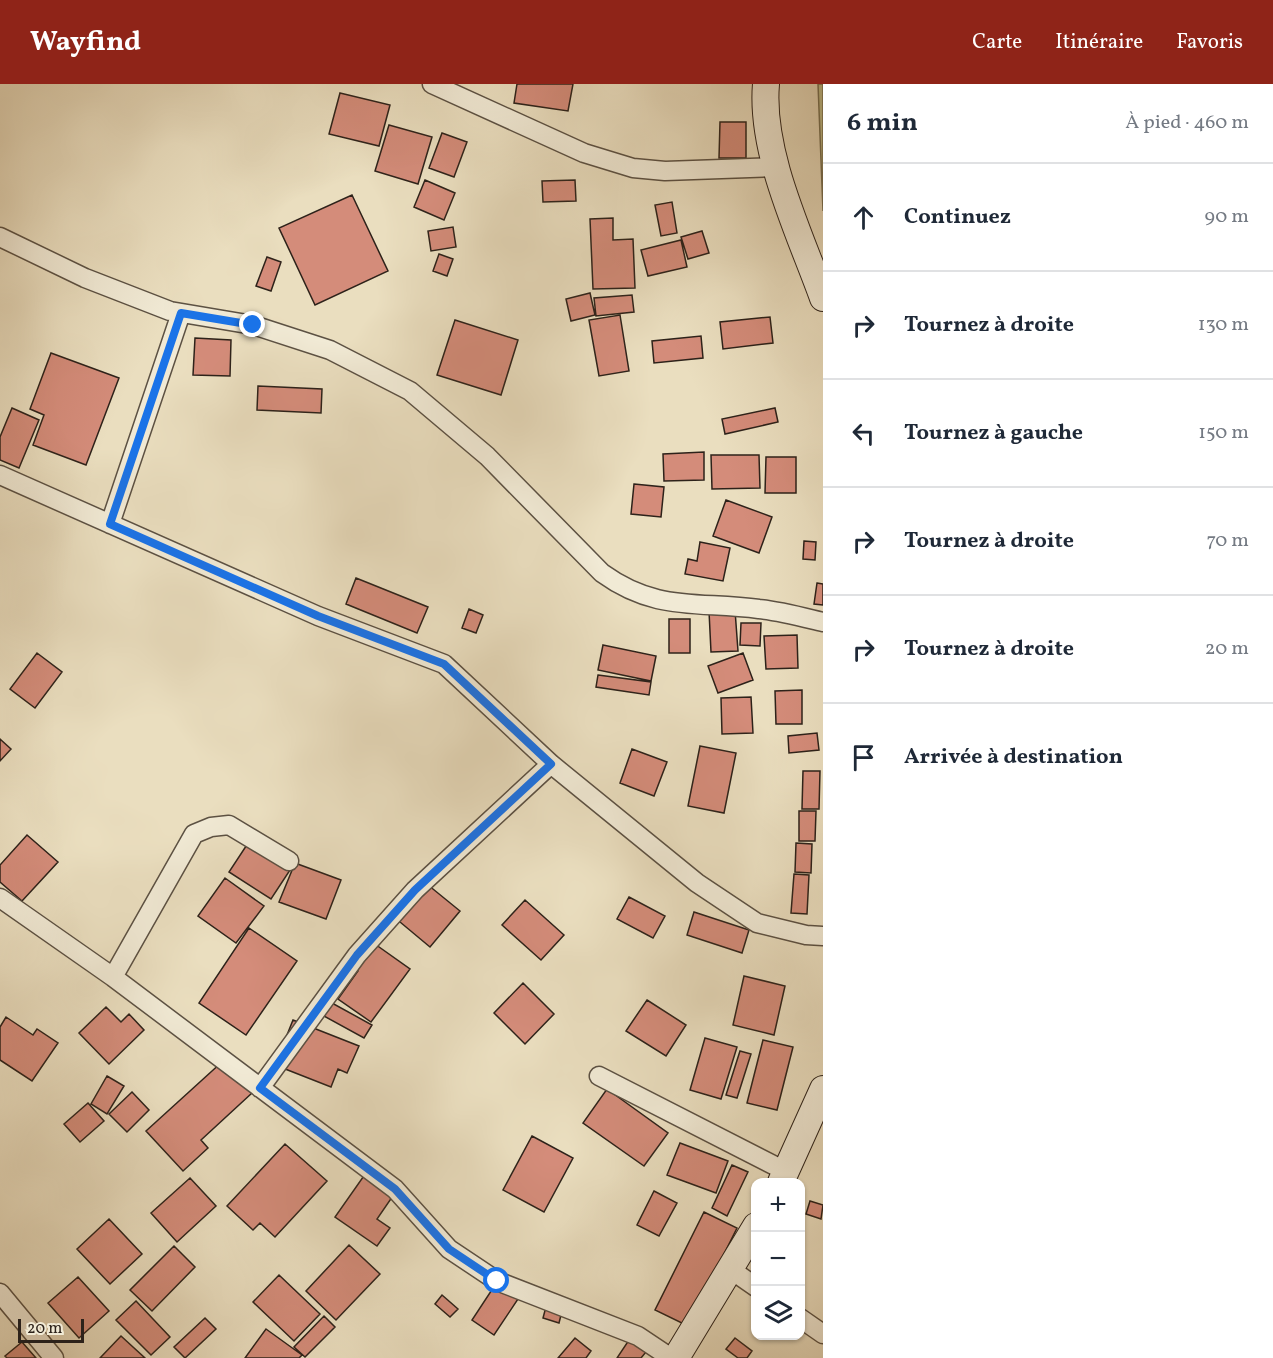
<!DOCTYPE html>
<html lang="fr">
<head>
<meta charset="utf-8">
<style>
	:root { --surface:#fff; --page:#f6f6f7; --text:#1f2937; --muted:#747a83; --line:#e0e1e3; --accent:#8f2418 }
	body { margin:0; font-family:Vollkorn,serif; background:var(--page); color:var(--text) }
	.controls { position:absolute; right:18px; bottom:18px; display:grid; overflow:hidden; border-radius:12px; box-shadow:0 2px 4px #0004 }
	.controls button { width:54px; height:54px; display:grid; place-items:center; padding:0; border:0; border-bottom:2px solid var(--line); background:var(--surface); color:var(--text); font:30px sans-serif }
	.scale { position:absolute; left:18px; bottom:15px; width:66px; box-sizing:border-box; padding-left:6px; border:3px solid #2d221a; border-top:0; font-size:16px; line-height:21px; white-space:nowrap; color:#2d221a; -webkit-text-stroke:4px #f1ead5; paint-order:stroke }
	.stop { position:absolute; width:18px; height:18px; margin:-14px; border:4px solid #1a73e8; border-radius:50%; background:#fff }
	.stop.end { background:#1a73e8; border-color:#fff; box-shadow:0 2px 6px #0008 }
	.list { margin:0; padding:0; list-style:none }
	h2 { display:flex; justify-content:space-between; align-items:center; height:78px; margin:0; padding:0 24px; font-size:26px }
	h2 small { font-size:20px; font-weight:400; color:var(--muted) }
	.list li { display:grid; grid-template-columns:39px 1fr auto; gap:18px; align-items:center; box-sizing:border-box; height:108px; padding:0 24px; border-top:2px solid var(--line) }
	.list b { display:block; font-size:22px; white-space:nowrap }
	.list em { font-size:20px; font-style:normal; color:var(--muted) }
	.icon { flex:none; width:33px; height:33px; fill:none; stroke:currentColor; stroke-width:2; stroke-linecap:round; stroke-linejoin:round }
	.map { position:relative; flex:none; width:823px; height:1274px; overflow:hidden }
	header { display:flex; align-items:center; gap:36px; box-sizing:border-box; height:84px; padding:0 30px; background:var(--accent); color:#fff }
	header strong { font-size:28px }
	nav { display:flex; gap:33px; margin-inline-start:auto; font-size:21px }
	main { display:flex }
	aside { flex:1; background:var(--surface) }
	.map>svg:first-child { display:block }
	.green { fill:#bfbf8c; stroke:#767053; stroke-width:1.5 }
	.building { fill:#d48c7a; stroke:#2d221a; stroke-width:1.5 }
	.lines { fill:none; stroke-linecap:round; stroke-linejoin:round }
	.street-casing { stroke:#5c5143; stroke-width:21 }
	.secondary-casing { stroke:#2d221a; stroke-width:28 }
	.street { stroke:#f1ead5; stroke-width:18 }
	.secondary { stroke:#f1ead5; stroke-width:26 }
	.route { stroke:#1a73e8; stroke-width:8 }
</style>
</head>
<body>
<header>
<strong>Wayfind</strong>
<nav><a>Carte</a><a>Itinéraire</a><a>Favoris</a></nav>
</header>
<main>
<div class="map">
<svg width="823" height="1274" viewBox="0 0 823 1274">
	<rect width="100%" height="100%" fill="#eadebf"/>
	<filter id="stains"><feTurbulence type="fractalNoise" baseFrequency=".00333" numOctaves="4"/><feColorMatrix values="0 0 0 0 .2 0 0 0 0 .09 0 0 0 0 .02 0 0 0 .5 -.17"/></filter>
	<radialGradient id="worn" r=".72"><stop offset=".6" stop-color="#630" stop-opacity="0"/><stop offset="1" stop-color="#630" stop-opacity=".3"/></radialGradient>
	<!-- green -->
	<path class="green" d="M818,0H823V127Z"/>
	<!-- building -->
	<path class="building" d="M517,0H573L568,27L514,19Z
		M340,9L390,21L379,62L329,50Z
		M720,38H746V74H719Z
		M389,41L432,53L418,100L375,87Z
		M442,49L467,58L454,93L429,84Z
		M425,96L455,109L444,136L414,123Z
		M575,96L576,117L543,118L542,97Z
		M352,111L388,187L315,221L279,144Z
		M672,118L677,149L661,152L655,121Z
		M613,134V156L633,155L635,204L593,205L590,135Z
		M453,143L456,163L431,167L428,147Z
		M702,147L709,169L688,175L681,153Z
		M681,156L687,183L648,192L641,166Z
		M439,170L453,175L447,192L433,187Z
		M267,173L281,178L271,207L256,202Z
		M590,209L595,231L571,237L566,215Z
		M632,211L634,228L596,232L594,214Z
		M620,231L629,287L599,292L589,236Z
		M770,233L773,259L723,265L720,238Z
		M455,236L518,256L501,311L437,291Z
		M701,252L703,274L654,279L652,257Z
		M195,254L231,256L230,292L193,291Z
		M51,269L119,294L86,381L33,361L44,331L30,325Z
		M258,302L322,305L321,329L257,326Z
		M12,324L39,336L19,384L0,376V353Z
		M775,324L778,338L725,350L722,335Z
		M704,368V396L664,397L663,370Z
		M711,371H759L760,404L712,405Z
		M766,373H796V409H765Z
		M634,400L664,403L661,433L631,430Z
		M726,416L772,433L759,469L713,452Z
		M804,457L816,458L815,476L803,475Z
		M700,458L730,464L723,497L685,490L688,475L697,477Z
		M356,494L428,523L417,549L346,520Z
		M817,499L823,500V521L814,520Z
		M469,525L483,531L476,549L462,544Z
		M735,526L738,567L711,568L709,527Z
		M669,535H690V569H669Z
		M741,539H761L760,562L740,561Z
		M797,551L798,584L766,585L764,552Z
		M603,561L656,572L651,597L598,586Z
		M37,569L62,588L35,624L10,605Z
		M743,569L753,596L718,609L708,582Z
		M598,591L651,598L649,611L596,603Z
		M802,606V640H776L775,607Z
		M751,613L753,649L722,650L721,614Z
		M817,649L819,666L789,669L788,652Z
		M0,655L11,665L0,677Z
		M700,662L736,669L724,729L688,722Z
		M632,665L667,678L654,712L620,699Z
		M803,687H820L819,725H802Z
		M799,727H816L815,757H799Z
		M27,751L58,778L22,817L0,798V781Z
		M252,753L294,780L271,815L229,788Z
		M796,759L812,760L811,789L795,788Z
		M295,779L341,796L326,835L279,818Z
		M794,790L809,791L807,830L791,829Z
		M417,792L460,827L430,863L388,828Z
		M225,794L264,822L236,859L198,832Z
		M629,813L665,832L653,854L617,835Z
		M525,816L564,851L541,876L502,841Z
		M694,828L749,846L742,869L687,851Z
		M249,844L297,877L246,951L199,919Z
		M365,853L410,885L371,938L338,915L358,887L346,878Z
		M744,892L785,902L774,951L733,941Z
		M523,899L554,930L525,960L494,929Z
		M321,913L372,941L364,954L313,926Z
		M647,916L686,941L666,972L626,947Z
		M106,923L121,938L129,930L144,946L109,980L79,949Z
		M6,933L33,951L37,945L58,959L32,997L0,976V943Z
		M293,936L359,962L347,989L338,985L331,1003L275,981Z
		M705,954L737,963L721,1015L690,1006Z
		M763,956L793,963L777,1026L747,1019Z
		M740,967L751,970L737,1014L726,1011Z
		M223,977L252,1009L201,1056L208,1064L183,1087L146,1047Z
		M107,992L124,1002L107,1030L91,1020Z
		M607,1005L668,1049L644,1082L583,1039Z
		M132,1008L149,1026L127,1048L109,1030Z
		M88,1019L104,1037L80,1058L64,1040Z
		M532,1052L573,1074L544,1128L503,1106Z
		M680,1059L728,1077L716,1109L667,1091Z
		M285,1060L327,1097L275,1153L260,1139L253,1146L227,1122Z
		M732,1081L748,1088L727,1132L712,1124Z
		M368,1086L397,1106L377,1135L390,1144L377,1162L335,1133Z
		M190,1094L216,1122L177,1158L151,1129Z
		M654,1107L677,1119L659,1152L637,1141Z
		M810,1117L823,1121L821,1135L806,1130Z
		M704,1128L737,1144L688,1242L655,1226Z
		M109,1135L142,1170L110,1200L77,1165Z
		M349,1161L380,1190L336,1236L306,1207Z
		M174,1162L195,1183L152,1227L130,1206Z
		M279,1191L320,1230L294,1257L253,1218Z
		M78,1193L109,1227L79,1254L48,1219Z
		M497,1198L520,1212L494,1251L472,1236Z
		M442,1211L458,1225L450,1233L435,1220Z
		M136,1217L170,1253L151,1271L116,1236Z
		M547,1219L563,1223L559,1239L543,1234Z
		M324,1232L335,1243L305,1273L294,1263Z
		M205,1234L216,1245L185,1274L174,1263Z
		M266,1245L302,1271L299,1274H245Z
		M121,1252L145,1274H100Z
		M575,1254L591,1267L586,1274H558Z
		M735,1254L752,1267L747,1274H738L726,1265Z
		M629,1256L646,1268L641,1274H617Z
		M22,1258L36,1274H7L5,1272Z"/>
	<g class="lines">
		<!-- street casing -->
		<g class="street-casing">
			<path id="street" d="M432,0L584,69L633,84L665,87L776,83
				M0,153L85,194L170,227L253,241L330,266L410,307L487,372L602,489C656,528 697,517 759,525C780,527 802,533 823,538
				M0,391L318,532L444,580L551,680L697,799L757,839L806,851L823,852
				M110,440L181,229
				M0,814L113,893L395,1105L449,1165L497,1197L638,1252L671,1274
				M113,893L194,750L211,743L229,741L289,777
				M599,992L787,1088
				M260,1004L357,871L415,806L551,680
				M730,1185L756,1203
				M0,1209L54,1274
				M800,1234L823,1250"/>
		</g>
		<!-- secondary casing -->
		<g class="secondary-casing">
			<path id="secondary" d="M766,0C760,69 800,150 823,214
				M781,1098L823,1005
				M676,1274L756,1142"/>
		</g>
		<!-- street -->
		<use href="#street" class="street"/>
		<!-- secondary -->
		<use href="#secondary" class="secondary"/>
	</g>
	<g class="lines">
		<!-- route -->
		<path class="route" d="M253,241L181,229L110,440L318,532L444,580L551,680L415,806L357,871L260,1004L395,1105L449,1165L497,1197"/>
	</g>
	<rect width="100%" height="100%" filter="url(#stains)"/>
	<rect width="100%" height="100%" fill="url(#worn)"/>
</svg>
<div class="controls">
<button>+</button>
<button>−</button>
<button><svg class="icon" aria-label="layers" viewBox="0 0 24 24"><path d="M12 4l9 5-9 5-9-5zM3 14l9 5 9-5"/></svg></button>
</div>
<div class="scale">20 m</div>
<div class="stop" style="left:497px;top:1197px"></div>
<div class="stop end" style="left:253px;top:241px"></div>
</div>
<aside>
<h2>6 min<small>À pied · 460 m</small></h2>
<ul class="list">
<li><svg class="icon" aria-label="ahead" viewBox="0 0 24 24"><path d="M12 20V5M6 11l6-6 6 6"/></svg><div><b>Continuez</b></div><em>90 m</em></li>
<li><svg class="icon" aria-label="right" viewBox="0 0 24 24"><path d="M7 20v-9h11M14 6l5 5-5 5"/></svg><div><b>Tournez à droite</b></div><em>130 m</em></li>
<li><svg class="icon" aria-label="left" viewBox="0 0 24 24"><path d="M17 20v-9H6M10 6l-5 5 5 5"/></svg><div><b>Tournez à gauche</b></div><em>150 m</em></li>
<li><svg class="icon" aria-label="right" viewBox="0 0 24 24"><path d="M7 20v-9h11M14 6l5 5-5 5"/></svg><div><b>Tournez à droite</b></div><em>70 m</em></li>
<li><svg class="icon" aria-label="right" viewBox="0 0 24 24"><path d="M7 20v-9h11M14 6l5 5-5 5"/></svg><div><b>Tournez à droite</b></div><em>20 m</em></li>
<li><svg class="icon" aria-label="arrive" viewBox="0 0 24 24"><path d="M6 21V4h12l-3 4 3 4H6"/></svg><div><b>Arrivée à destination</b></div></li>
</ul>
</aside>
</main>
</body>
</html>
